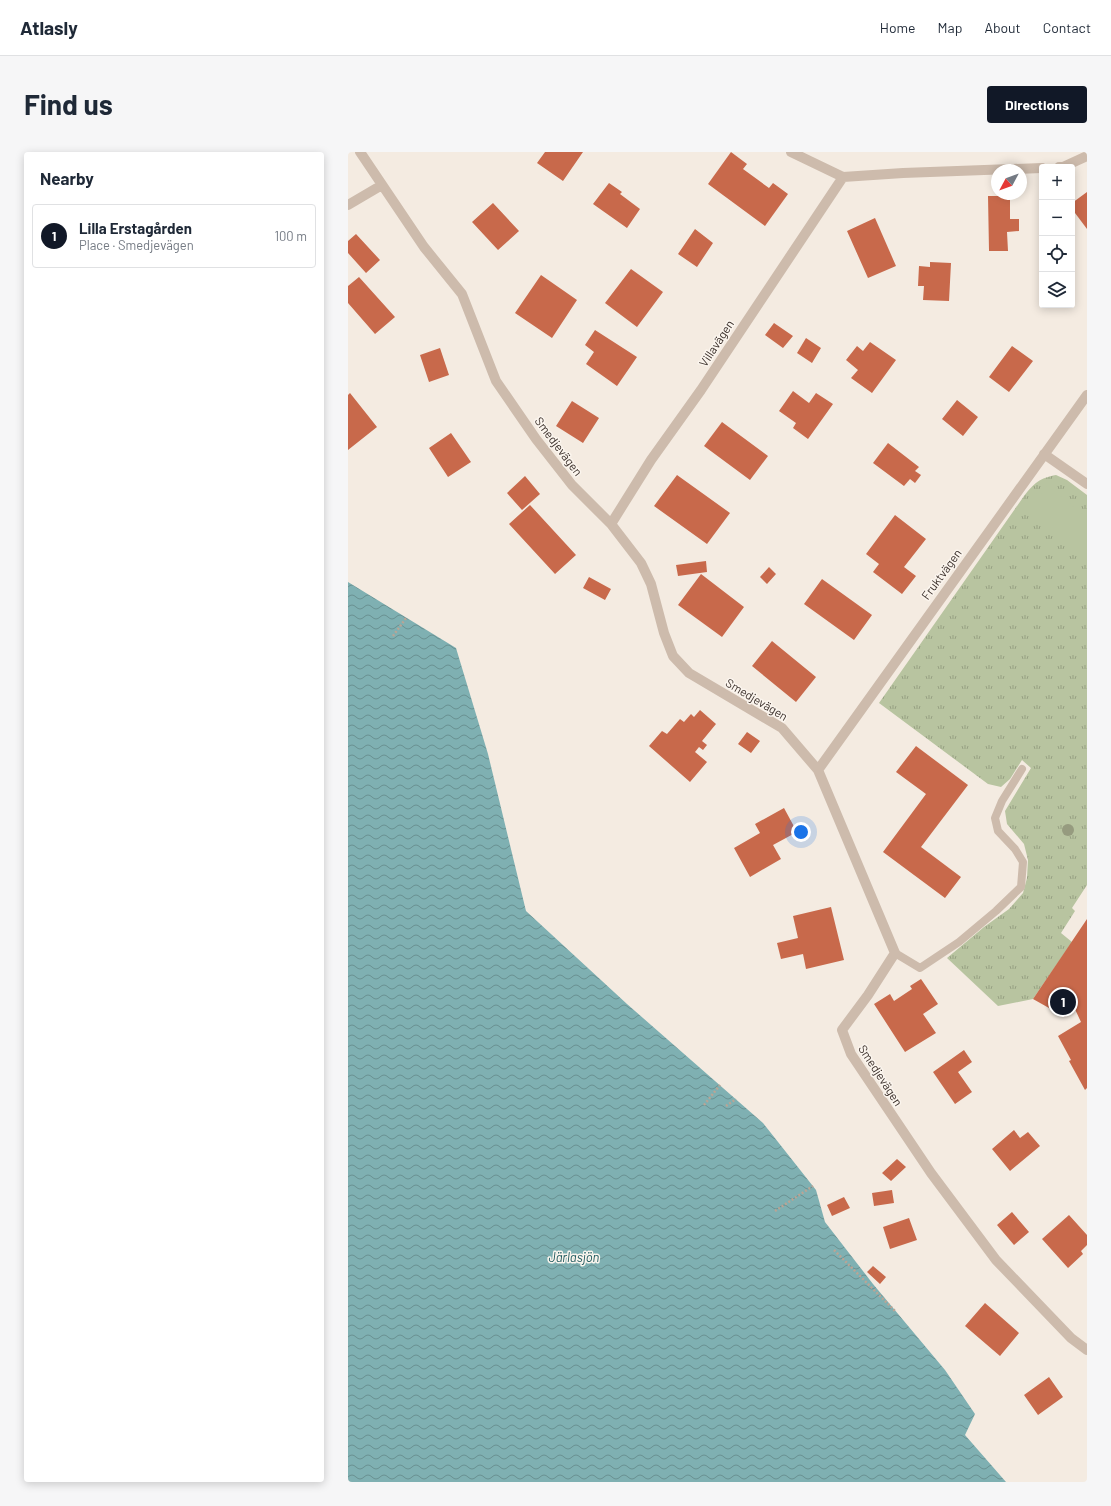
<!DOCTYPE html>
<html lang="en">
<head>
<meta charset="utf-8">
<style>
	:root { --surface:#fff; --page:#f6f6f7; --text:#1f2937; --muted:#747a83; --line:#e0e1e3; --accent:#111827 }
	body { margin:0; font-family:Barlow,sans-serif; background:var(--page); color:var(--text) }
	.controls { position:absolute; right:12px; top:12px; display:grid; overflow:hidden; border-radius:4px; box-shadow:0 2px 10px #0003 }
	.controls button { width:36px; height:36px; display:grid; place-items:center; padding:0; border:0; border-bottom:1px solid var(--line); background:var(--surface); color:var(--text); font:20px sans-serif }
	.compass { position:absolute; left:643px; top:12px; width:36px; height:36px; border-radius:50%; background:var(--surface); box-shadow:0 2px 10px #0003; rotate:229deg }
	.you { position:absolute; left:453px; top:680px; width:14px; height:14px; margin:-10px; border:3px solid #fff; border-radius:50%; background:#1a73e8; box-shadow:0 0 0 6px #1a73e833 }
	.badge { display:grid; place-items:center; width:26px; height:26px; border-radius:50%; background:var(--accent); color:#fff; font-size:13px; font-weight:700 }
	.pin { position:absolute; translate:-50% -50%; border:2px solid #fff; box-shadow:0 1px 4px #0006 }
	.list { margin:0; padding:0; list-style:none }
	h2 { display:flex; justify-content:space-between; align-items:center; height:52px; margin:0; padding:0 16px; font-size:17px }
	h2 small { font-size:13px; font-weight:400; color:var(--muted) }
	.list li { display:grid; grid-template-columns:26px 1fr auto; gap:12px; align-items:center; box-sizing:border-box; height:64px; margin:0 8px 8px; padding:0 8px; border:1px solid var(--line); border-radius:4px }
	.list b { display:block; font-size:15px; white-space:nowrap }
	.list p { margin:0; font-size:13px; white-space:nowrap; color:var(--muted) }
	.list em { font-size:13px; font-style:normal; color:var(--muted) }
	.icon { flex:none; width:22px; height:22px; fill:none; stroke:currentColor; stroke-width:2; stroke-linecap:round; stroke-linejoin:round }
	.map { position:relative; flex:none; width:739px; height:1330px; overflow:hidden; border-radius:4px }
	header { display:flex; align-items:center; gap:24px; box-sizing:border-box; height:56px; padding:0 20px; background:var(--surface); border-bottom:1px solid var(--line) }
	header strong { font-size:19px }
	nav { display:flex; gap:22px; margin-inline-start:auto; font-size:14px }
	.intro { display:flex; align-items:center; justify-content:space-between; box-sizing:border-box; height:96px; padding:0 24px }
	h1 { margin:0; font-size:28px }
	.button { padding:10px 18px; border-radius:4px; background:var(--accent); color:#fff; font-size:14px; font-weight:700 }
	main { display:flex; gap:24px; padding:0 24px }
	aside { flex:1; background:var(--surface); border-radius:4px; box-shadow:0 2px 10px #0003 }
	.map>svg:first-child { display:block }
	.grass { fill:url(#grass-tufts) }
	.park { fill:#b8c4a0 }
	.water { fill:url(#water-waves) }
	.building { fill:#c8694b }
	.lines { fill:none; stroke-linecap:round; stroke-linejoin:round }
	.path { stroke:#b9a596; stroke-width:2.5; stroke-dasharray:2 2; stroke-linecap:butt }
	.lane { stroke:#cdbbac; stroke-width:8 }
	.street { stroke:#cdbbac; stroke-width:10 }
	.tree { fill:#969b7f }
	.labels { text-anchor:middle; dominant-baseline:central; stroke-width:3; stroke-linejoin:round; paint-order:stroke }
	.street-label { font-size:12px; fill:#3b302b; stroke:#fbf5ee }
	.water-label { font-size:13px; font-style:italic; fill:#1f5a5e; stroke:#fbf5ee }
</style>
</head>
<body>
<header>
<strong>Atlasly</strong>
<nav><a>Home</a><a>Map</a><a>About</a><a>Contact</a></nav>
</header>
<div class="intro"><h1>Find us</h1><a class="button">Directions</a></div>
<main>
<aside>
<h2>Nearby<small></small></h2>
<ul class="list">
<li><span class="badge">1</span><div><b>Lilla Erstagården</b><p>Place · Smedjevägen</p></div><em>100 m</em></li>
</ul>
</aside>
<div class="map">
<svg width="739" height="1330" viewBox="0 0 739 1330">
	<defs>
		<pattern id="grass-tufts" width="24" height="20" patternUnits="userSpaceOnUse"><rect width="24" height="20" fill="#b8c4a0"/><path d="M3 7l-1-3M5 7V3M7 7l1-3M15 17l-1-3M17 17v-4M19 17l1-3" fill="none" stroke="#97a083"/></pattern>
		<pattern id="water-waves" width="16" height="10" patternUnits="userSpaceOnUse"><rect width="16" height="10" fill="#7fb0b2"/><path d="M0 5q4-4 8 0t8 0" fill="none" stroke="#699091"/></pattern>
	</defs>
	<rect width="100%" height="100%" fill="#f4ebe1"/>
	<!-- grass -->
	<path class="grass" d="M708,323L719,328L739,343V733L724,756L727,759L713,781L724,790L685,847L650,854L599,806L636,775L661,757L675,741L679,726L680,708L676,692L659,672L657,659L683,616L674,608L662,627L653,635L640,632L531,551L676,344C686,331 692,326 708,323Z"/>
	<!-- park -->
	<path class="park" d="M699,334L739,365V410L679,362Z"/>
	<!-- water -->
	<path class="water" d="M0,430L108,496L140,602L178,759L279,852L415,971L468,1038L477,1070L525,1132L597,1218L627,1262L617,1283L658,1330H0Z"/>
	<!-- building -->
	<path class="building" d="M197,0H235L215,29L189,11Z
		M383,0L399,12L395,17L421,36L425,31L440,42L417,74L360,32Z
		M261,31L274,40L272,42L292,57L279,76L245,52Z
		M739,40V77L724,57V51Z
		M640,44H662V67H671V79L659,80L660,99H641Z
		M145,51L171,79L150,98L124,70Z
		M527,66L548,114L520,126L499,79Z
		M347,77L365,91L349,115L330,102Z
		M8,82L32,108L18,121L0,101V89Z
		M582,110L603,111L601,149L575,148L576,134H570L571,114L582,115Z
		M283,117L315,140L289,175L257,151Z
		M193,123L229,148L204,186L167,161Z
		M11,125L47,165L27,182L0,151V134Z
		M426,171L445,184L435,196L417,183Z
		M247,178L289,205L269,234L238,212L246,200L237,193Z
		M458,186L473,196L464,211L449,201Z
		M522,190L548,208L524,241L503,226L510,218L498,208L509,194L515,199Z
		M664,194L685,209L661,240L641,225Z
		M92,196L101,223L81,230L72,203Z
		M445,239L461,251L468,241L485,252L460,287L445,276L448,271L431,259Z
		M2,241L29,275L0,298V243Z
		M609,248L630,265L615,284L594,267Z
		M224,249L251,266L235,291L208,274Z
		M374,270L420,304L402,328L356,294Z
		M103,281L123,310L100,325L81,296Z
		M540,291L571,315L567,319L573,323L567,331L562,327L556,334L525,311Z
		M329,323L382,361L359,392L306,354Z
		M177,324L192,342L174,358L159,341Z
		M182,353L228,403L207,422L161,372Z
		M547,363L578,387L556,415L568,424L554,442L525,420L531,412L518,402Z
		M358,409L359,420L330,424L328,413Z
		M421,415L428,422L419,432L412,425Z
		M353,422L396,455L374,485L330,453Z
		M241,425L263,437L257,448L235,436Z
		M474,427L524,463L506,488L456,452Z
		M424,489L468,525L448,550L404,514Z
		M352,558L368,572L354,589L359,593L355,598L351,595L347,600L359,610L342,630L301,594L314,579L319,582L332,567L336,570L343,562L346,565Z
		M399,580L412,589L403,601L390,592Z
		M568,594L620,633L573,695L613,725L597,746L535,700L578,642L548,620Z
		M436,656L449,680L425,693L433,707L402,725L386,696L412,681L407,672Z
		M483,755L496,808L458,817L455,802L433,807L429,791L450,786L445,764Z
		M739,767V936L737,938L721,909L723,908L710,884L733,870L725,853L717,865L685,847Z
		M573,827L590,852L575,862L588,881L557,900L526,852L542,842L546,849L564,837L562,834Z
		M616,898L624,910L610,920L624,940L607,952L585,920Z
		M666,978L672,986L680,980L692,994L662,1019L644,997Z
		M549,1007L558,1015L543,1029L534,1021Z
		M544,1038L546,1051L526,1054L524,1041Z
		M496,1045L502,1056L484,1064L479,1053Z
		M664,1060L681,1080L666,1093L649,1073Z
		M721,1063L739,1083V1093L733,1099L735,1102L720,1116L694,1087Z
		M561,1066L569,1088L542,1097L535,1075Z
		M525,1114L538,1125L532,1132L519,1120Z
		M637,1151L671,1181L652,1204L617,1174Z
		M701,1225L715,1245L690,1263L676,1243Z"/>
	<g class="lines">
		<!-- path -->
		<path class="path" d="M45,484L58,466
			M356,953L372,933
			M378,954L388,947
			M427,1059L465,1034
			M486,1098L547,1159"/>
		<!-- lane -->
		<path class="lane" d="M547,801L572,816L611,790L648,759L673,735L675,710L667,697L650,679L647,666L654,649L674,617"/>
		<!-- street -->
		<path class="street" d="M12,0L76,95L114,142L148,229L188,287L224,333L263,372L293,411L303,432L316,481L325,504L341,521L434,576L470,618L547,801L520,843L494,878L503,902L583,1021L648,1108L723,1186L739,1198
			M443,0L495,25L555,21L694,16
			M711,15H715L739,4
			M0,53L34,33
			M696,302L739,332
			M263,372L303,308L353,238L495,25
			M470,618L739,243"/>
	</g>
	<!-- trees -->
	<circle class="tree" cx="720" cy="678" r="6"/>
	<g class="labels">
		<!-- street labels -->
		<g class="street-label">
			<text transform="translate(368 191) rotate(-57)">Villavägen</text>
			<text transform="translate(211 294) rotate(53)">Smedjevägen</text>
			<text transform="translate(593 422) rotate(-54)">Fruktvägen</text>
			<text transform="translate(409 547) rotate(31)">Smedjevägen</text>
			<text transform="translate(533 923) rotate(57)">Smedjevägen</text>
		</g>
		<!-- water labels -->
		<g class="water-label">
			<text x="226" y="1105">Järlasjön</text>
		</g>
	</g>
</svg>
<div class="controls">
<button>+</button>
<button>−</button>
<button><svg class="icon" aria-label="locate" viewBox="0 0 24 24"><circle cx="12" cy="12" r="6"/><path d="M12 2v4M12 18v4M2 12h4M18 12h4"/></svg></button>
<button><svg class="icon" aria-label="layers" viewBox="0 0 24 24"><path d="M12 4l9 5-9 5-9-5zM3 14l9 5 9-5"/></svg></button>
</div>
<svg class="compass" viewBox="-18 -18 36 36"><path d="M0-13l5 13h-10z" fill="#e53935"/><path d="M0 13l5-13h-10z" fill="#747a83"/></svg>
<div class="you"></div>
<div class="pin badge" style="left:715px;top:850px">1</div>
</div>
</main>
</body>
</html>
